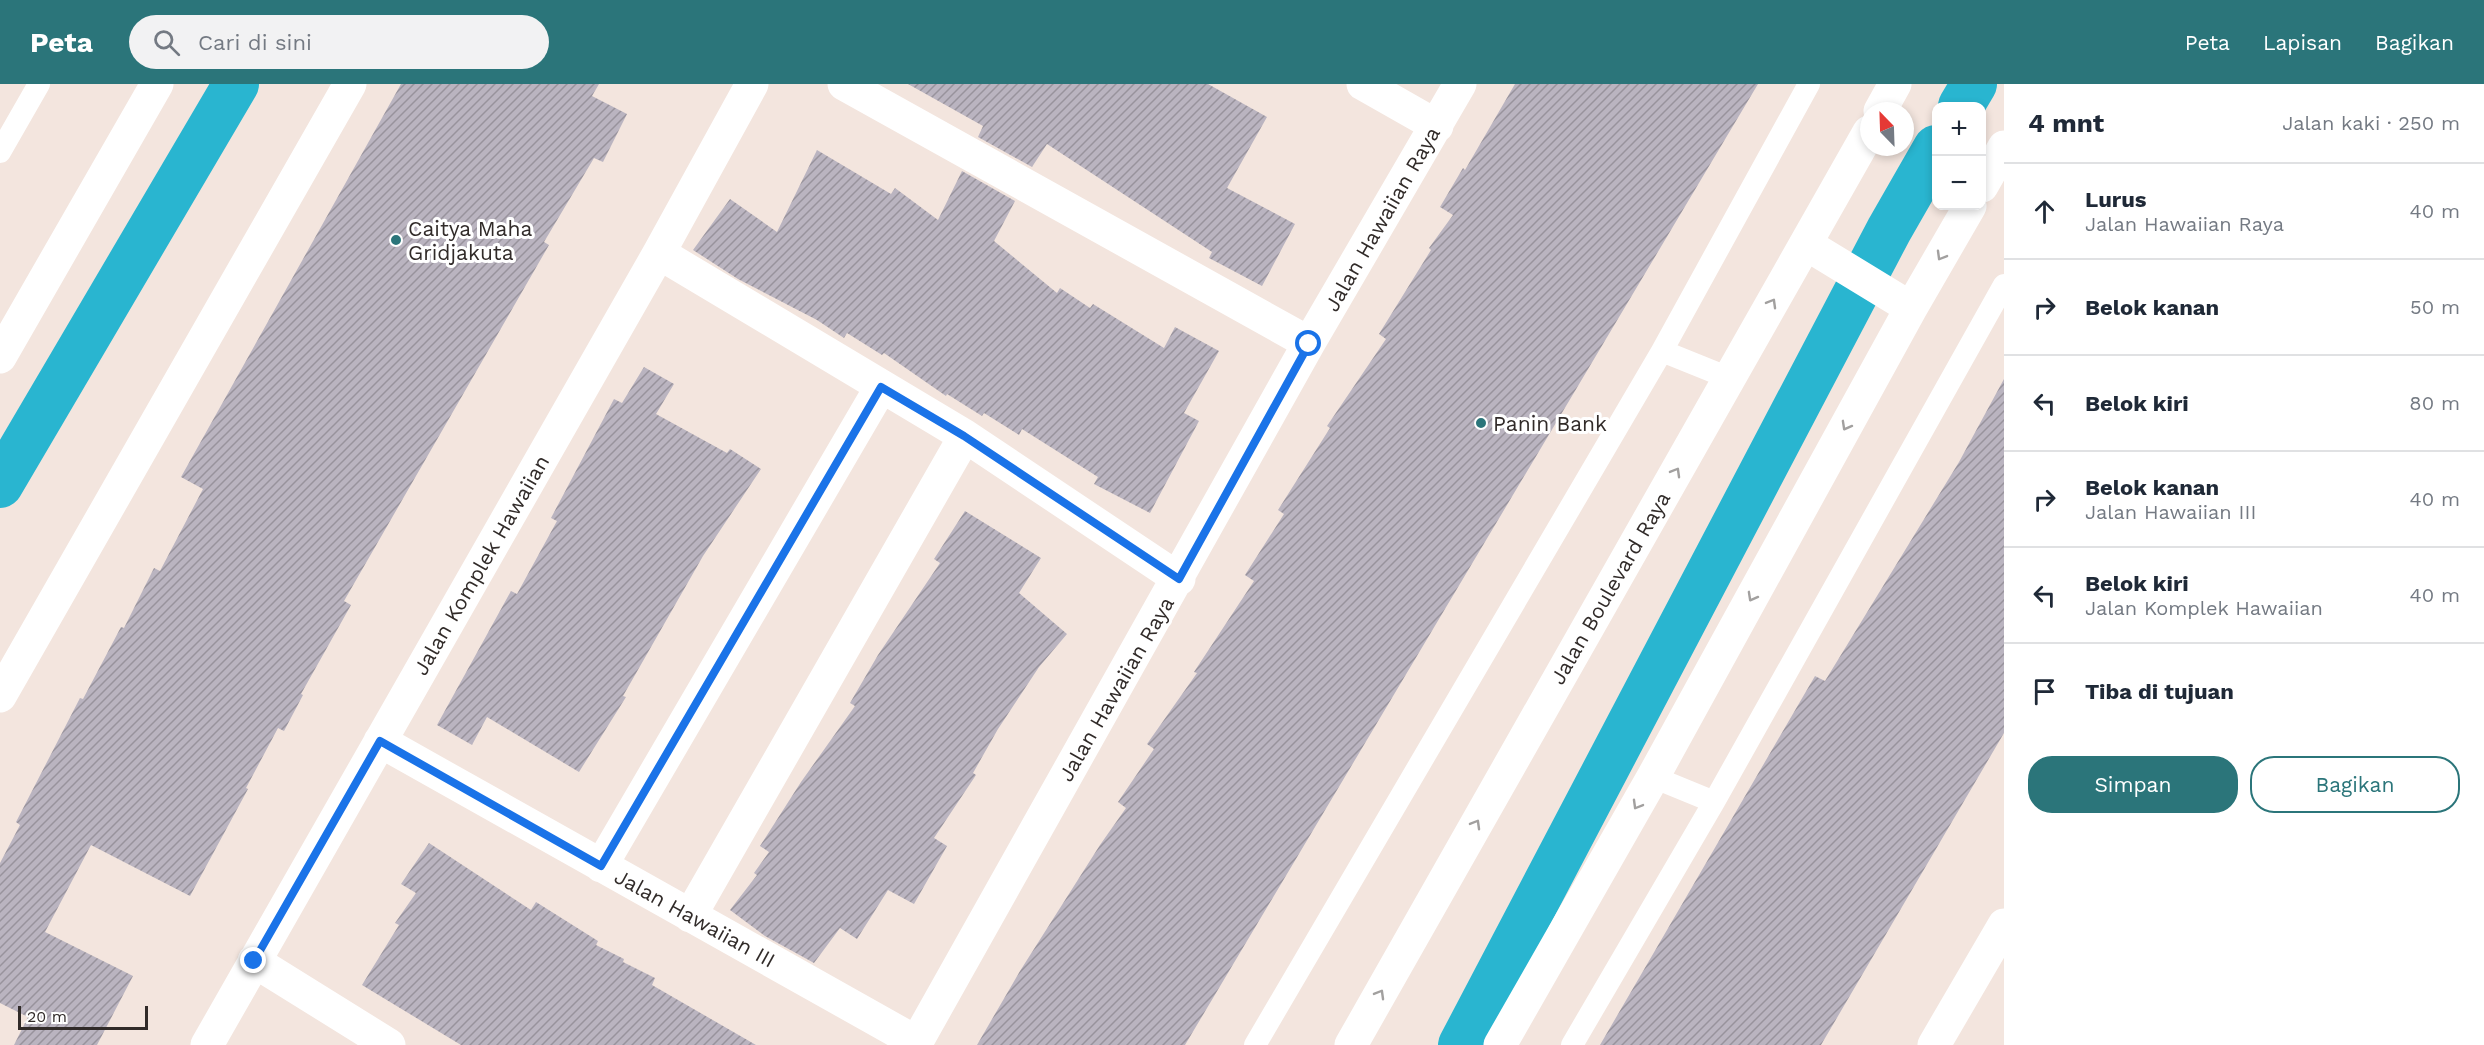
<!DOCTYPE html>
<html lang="id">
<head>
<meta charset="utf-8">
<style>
	:root { --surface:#fff; --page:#f2f2f3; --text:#1f2937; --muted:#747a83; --line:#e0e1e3; --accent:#2b757a }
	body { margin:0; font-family:"Work Sans",sans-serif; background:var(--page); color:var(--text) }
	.controls { position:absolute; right:18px; top:18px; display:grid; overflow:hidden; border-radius:12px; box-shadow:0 3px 9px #0003 }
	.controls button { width:54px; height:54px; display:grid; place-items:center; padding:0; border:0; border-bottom:2px solid var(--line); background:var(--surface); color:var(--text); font:30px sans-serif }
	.compass { position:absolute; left:1860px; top:18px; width:54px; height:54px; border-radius:50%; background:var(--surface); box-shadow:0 3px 9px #0003; rotate:337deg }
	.scale { position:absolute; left:18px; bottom:15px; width:130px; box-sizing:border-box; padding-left:6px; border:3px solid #312b29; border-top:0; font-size:16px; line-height:21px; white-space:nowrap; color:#312b29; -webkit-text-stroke:4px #fff; paint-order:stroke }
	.stop { position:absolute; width:18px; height:18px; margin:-14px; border:4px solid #1a73e8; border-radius:50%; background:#fff }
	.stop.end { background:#1a73e8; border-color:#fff; box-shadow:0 2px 6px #0008 }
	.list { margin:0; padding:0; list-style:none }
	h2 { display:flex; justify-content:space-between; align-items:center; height:78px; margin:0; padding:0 24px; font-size:26px }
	h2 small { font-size:20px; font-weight:400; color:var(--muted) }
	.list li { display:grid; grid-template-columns:39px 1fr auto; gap:18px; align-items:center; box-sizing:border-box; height:96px; padding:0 24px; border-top:2px solid var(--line) }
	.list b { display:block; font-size:22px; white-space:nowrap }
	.list p { margin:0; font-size:20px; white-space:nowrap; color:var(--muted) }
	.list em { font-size:20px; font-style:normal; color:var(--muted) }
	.actions { display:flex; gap:12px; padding:18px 24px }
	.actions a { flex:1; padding:14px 0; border:2px solid var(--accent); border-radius:24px; text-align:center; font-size:21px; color:var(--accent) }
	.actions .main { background:var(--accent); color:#fff }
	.icon { flex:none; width:33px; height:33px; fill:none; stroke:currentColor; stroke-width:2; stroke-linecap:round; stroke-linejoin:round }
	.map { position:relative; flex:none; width:2004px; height:961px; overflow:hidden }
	header { display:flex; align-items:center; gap:36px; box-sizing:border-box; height:84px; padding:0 30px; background:var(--accent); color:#fff }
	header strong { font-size:28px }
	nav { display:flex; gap:33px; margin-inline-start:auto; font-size:21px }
	.search { width:420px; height:54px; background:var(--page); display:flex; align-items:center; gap:15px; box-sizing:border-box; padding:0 21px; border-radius:33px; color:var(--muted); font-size:22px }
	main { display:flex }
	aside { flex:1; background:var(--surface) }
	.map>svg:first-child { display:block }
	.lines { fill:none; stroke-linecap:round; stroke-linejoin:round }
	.canal { stroke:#29b5d0; stroke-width:46 }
	.building { fill:url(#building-hatch) }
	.service { stroke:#fff; stroke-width:22 }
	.minor { stroke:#fff; stroke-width:33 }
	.tertiary { stroke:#fff; stroke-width:33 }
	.oneway { stroke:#a2a09f }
	.route { stroke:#1a73e8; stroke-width:8 }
	.poi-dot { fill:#2b757a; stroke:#fff; stroke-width:2 }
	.labels { text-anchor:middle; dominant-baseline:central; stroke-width:6; stroke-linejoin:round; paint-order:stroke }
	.street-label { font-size:21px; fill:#312b29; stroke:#fff }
	.poi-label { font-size:21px; fill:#312b29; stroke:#fff; text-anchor:start }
</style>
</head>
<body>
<header>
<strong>Peta</strong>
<div class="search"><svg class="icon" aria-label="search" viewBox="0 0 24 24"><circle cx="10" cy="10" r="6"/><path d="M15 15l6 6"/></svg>Cari di sini</div>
<nav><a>Peta</a><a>Lapisan</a><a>Bagikan</a></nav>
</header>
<main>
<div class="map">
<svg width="2004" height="961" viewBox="0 0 2004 961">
	<defs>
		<pattern id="building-hatch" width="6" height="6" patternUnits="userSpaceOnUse" patternTransform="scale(1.5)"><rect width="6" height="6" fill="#bab4c0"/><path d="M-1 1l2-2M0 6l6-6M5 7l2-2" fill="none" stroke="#98939c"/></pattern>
	</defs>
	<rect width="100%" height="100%" fill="#f3e5de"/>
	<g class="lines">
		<!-- canal -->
		<path class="canal" d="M1961,22L1974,0
			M0,401L236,0
			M1461,961L1889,146L1936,64"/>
	</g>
	<!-- building -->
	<path class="building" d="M401,0H599L592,12L627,30L603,78L594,74L544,158L549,161L344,517L351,521L301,610L303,611L284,647L278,644L246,704L248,705L190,812L91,761L45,848L133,892L97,961H14L28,933L0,919V779L20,741L16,738L80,614L83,615L121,543L124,544L154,484L160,487L203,405L181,393Z
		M908,0H1208L1267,33L1227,104L1295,140L1262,202L1209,174L1212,168L1047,60L1032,83L978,53L983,42Z
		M1515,0H1758L1185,961H977L1020,887L1100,761L1126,724L1118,718L1154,665L1147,660L1197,589L1194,588L1254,497L1245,491L1284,430L1278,426L1330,344L1327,342L1386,255L1379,250L1431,166L1429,164L1453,131L1440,123L1463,84L1465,86Z
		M817,66L891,110L895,104L938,136L962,87L1015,117L994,157L1057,209L1060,204L1090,224L1093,220L1164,264L1175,243L1219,267L1184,329L1199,337L1150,429L1094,400L1098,393L1022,345L1019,351L984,329L982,332L947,310L946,312L884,269L882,271L847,249L844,254L817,236L738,195L693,166L730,115L777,148Z
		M644,283L674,300L656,330L727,369L730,365L761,385L703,472L623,612L626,613L579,688L487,633L472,661L437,641L511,507L517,510L557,437L551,434L614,315L622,319Z
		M2004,295V649L1821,961H1600L1815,592L1825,597L1959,378Z
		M965,427L1041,474L1019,509L1067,550L1039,583L998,645L973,689L976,691L934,754L947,762L914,820L888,806L857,855L840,844L814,879L765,852L730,826L757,791L754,789L769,768L760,762L801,698L855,622L850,619L878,571L940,479L934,475Z
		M429,759L531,826L536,818L598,857L596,861L624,875L623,878L655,894L652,901L756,961H461L362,901L399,841L395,839L416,809L401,800Z"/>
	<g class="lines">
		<!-- service -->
		<path class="service" d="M0,68L39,0
			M1662,267L1729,294
			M1653,693L1714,718
			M1255,961L1662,267L1809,0
			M1572,961L1714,718L2004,201"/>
		<!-- minor -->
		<path class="minor" d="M844,0L1309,259
			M1363,0L1437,42
			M659,169L965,352L1179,495
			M0,612L350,0
			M380,657L916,958
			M601,782L881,303
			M690,832L965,352
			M254,877L389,961
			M207,961L659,169L752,0
			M915,961L1309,259L1460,0
			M1934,961L2004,841"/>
		<!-- tertiary -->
		<path class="tertiary" d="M1880,27L1895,0
			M1982,102L2004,63
			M1806,160L1911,224
			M0,273L157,0
			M1351,961L1869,48
			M1500,961L1653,693L1911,224L1970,122"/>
	</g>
	<!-- one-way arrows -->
	<defs><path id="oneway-chevron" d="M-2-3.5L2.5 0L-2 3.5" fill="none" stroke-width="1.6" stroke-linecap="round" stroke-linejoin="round" transform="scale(1.5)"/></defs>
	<g class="oneway">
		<use href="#oneway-chevron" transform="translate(1941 172) rotate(120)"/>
		<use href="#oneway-chevron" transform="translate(1772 219) rotate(-60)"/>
		<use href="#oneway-chevron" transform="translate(1846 342) rotate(119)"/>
		<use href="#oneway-chevron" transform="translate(1676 388) rotate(-60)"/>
		<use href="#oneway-chevron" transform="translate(1752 513) rotate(119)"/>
		<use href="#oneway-chevron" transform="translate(1637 721) rotate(120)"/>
		<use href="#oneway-chevron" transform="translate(1476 740) rotate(-60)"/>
		<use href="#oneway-chevron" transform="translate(1380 910) rotate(-60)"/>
	</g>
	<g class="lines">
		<!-- route -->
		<path class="route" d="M254,877L380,657L601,782L881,303L964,352L1179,495L1309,260"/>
	</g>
	<!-- markers -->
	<g class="poi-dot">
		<circle cx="396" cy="156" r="6"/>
		<circle cx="1481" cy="339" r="6"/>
	</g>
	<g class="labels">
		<!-- street labels -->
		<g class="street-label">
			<text transform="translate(1382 135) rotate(-60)">Jalan Hawaiian Raya</text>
			<text transform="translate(481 481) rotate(-60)">Jalan Komplek Hawaiian</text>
			<text transform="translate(1610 504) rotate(-60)">Jalan Boulevard Raya</text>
			<text transform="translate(1116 605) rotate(-60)">Jalan Hawaiian Raya</text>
			<text transform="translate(695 834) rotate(29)">Jalan Hawaiian III</text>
		</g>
		<!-- poi labels -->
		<g class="poi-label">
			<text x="408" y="144">Caitya Maha<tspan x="408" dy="24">Gridjakuta</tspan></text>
			<text x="1493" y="339">Panin Bank</text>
		</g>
	</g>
</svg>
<div class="controls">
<button>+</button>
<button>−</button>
</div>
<svg class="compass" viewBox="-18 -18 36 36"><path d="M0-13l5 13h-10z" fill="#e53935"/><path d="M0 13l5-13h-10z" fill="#747a83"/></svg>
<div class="scale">20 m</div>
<div class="stop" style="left:1309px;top:260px"></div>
<div class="stop end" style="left:254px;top:877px"></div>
</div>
<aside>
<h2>4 mnt<small>Jalan kaki · 250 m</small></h2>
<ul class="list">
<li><svg class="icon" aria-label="ahead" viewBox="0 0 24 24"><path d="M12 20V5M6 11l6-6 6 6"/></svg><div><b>Lurus</b><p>Jalan Hawaiian Raya</p></div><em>40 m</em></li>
<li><svg class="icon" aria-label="right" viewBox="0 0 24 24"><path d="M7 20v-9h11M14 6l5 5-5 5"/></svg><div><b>Belok kanan</b></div><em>50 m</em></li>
<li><svg class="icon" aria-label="left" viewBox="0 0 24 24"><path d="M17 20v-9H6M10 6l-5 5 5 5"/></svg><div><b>Belok kiri</b></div><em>80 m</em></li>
<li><svg class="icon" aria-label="right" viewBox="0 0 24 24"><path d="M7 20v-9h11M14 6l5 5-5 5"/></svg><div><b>Belok kanan</b><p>Jalan Hawaiian III</p></div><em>40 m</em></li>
<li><svg class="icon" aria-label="left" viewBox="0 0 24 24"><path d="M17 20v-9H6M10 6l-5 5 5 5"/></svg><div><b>Belok kiri</b><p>Jalan Komplek Hawaiian</p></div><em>40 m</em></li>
<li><svg class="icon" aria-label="arrive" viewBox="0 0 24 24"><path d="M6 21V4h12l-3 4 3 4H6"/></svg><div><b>Tiba di tujuan</b></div></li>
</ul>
<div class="actions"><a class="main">Simpan</a><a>Bagikan</a></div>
</aside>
</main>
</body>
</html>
